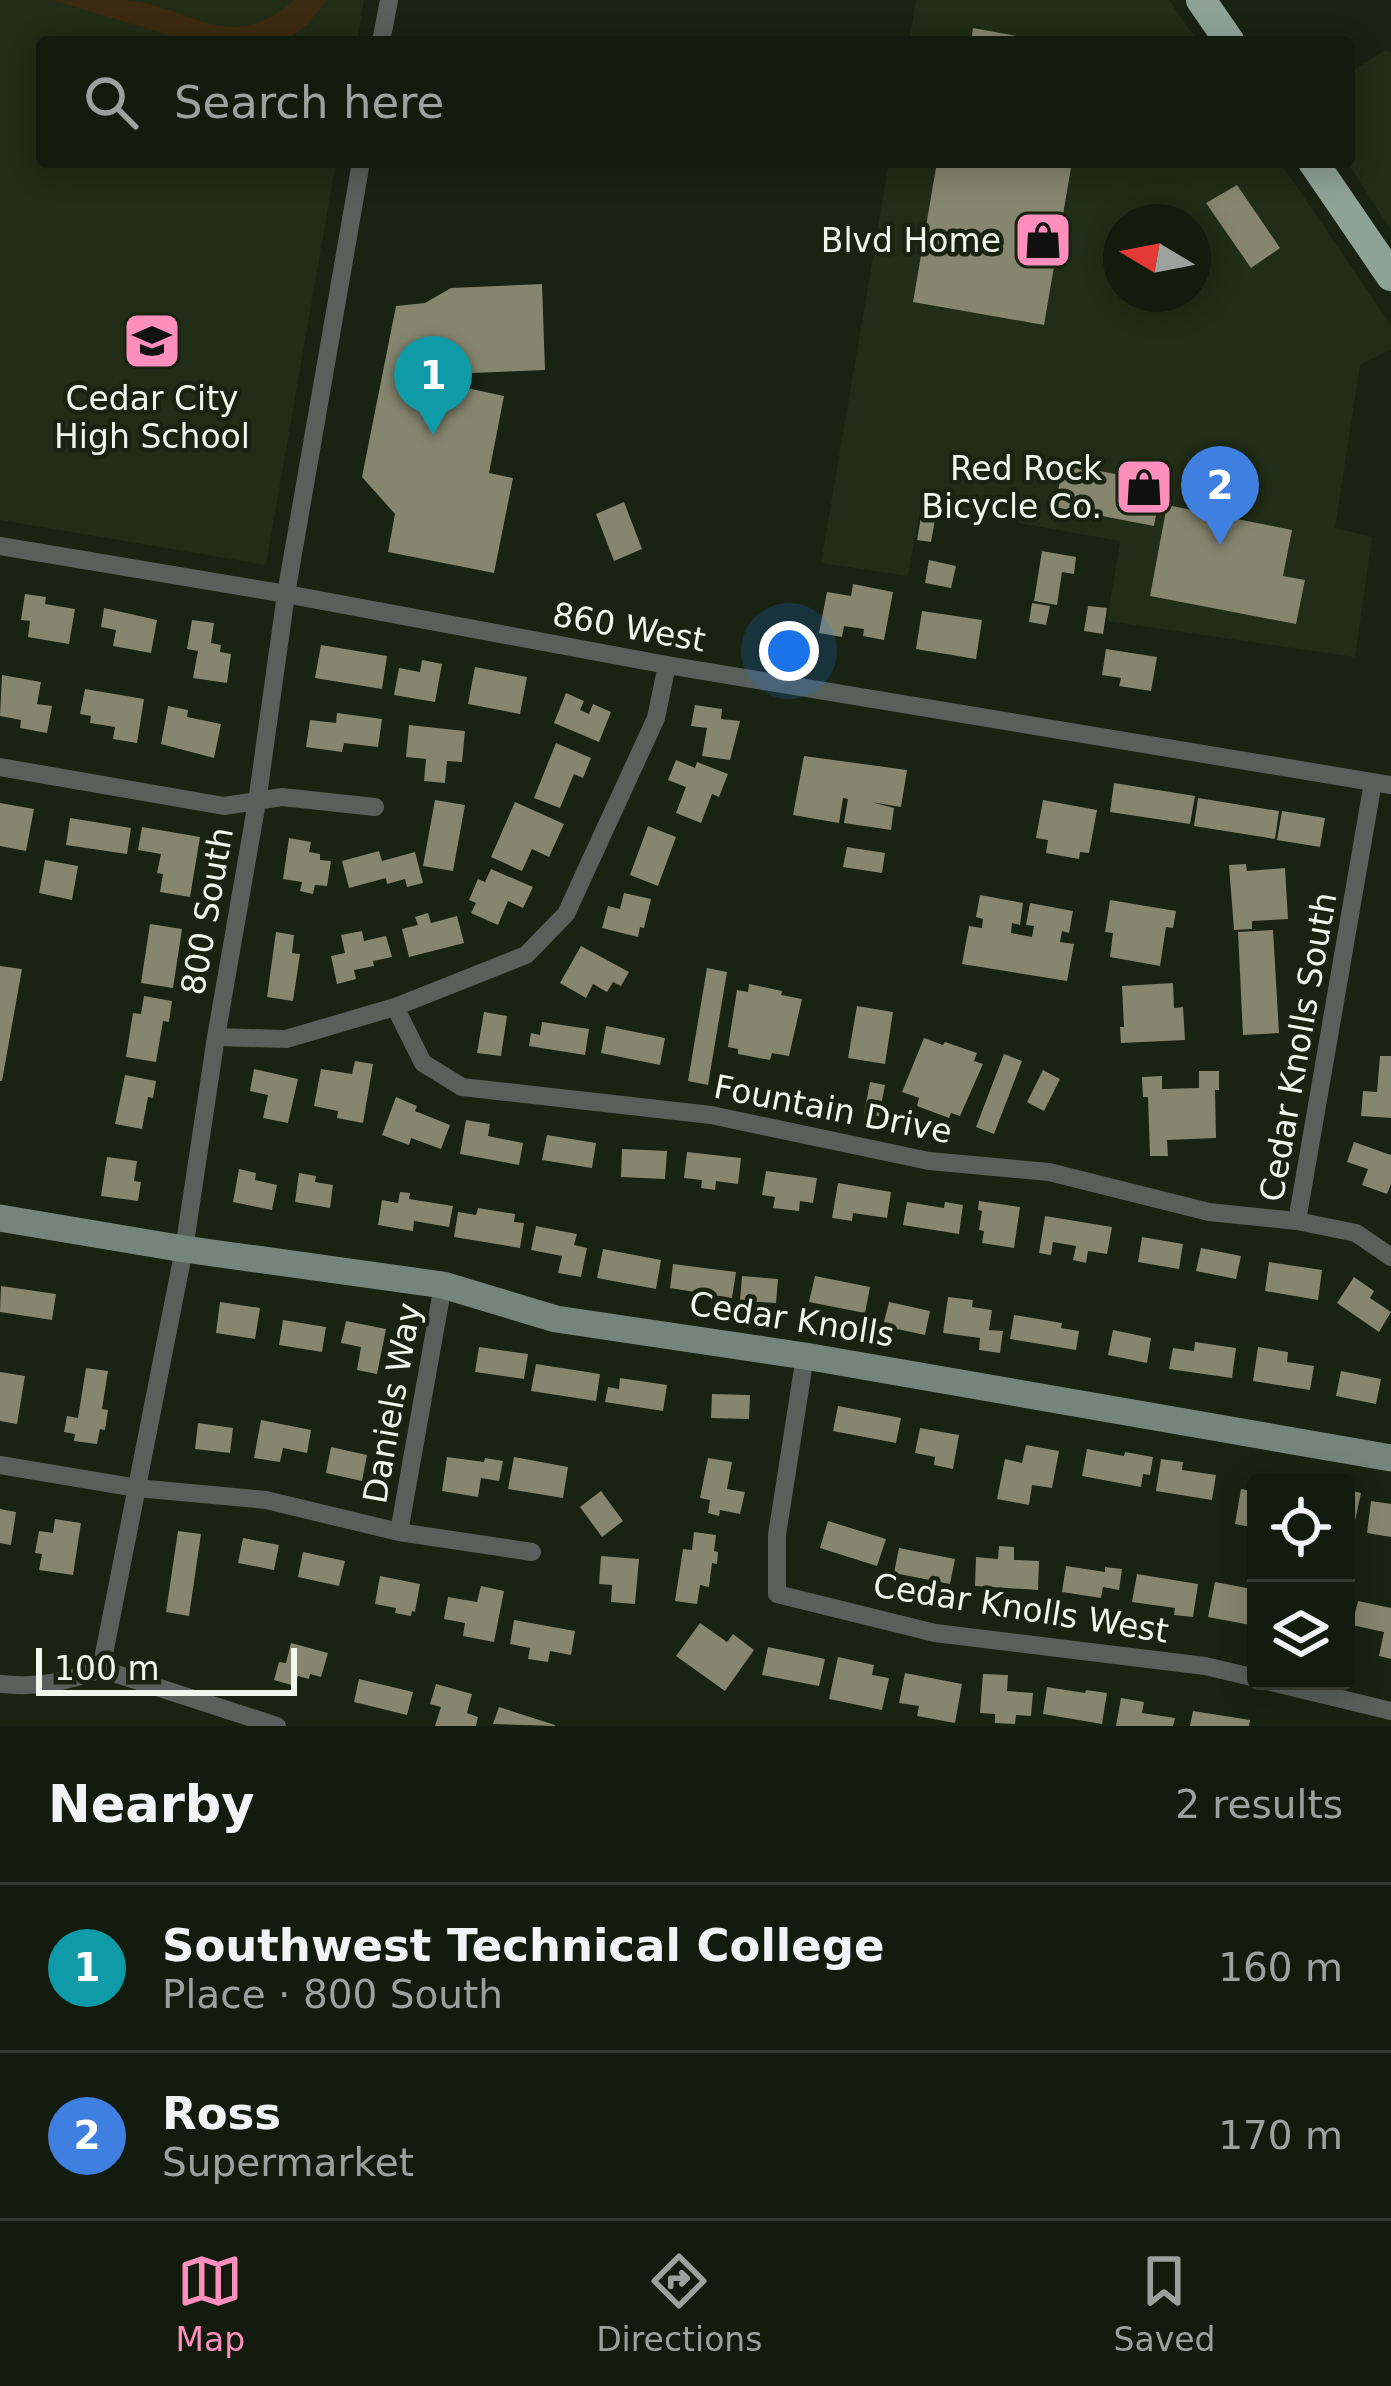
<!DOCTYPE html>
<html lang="en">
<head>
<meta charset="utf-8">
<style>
	:root { --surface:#131a0e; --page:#1c2317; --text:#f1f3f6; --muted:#9da19e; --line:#32382e; --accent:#fe8ebc }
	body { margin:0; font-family:"DejaVu Sans",sans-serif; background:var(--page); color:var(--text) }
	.controls { position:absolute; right:36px; bottom:36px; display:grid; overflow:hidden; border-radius:12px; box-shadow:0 6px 30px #0003 }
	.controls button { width:108px; height:108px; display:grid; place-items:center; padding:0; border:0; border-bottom:3px solid var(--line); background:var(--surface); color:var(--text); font:60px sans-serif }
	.compass { position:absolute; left:1103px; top:204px; width:108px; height:108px; border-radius:50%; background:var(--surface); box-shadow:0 6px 30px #0003; rotate:280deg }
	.scale { position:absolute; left:36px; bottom:30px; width:261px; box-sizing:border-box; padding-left:12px; border:6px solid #f0f7ec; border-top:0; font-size:33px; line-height:42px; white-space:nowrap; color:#f0f7ec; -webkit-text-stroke:9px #192312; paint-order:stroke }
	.you { position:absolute; left:789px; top:651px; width:42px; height:42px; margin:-30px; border:9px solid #fff; border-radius:50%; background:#1a73e8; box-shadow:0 0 0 18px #1a73e833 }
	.badge { display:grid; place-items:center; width:78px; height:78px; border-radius:50%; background:var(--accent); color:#fff; font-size:39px; font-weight:700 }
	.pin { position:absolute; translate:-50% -99px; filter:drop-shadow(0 3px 6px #0008) }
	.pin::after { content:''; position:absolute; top:63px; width:42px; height:36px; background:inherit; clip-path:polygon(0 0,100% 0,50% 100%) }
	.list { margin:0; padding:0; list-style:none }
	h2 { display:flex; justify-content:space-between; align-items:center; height:156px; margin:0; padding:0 48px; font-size:51px }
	h2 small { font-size:39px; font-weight:400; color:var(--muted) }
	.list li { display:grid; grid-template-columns:78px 1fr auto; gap:36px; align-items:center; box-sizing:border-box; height:168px; padding:0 48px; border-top:3px solid var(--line) }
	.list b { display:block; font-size:45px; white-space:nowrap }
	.list p { margin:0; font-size:39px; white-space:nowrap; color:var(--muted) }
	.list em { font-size:39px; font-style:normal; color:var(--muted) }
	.icon { flex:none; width:66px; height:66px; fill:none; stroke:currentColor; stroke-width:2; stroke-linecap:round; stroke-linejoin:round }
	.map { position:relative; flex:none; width:1391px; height:1726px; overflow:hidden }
	.search { position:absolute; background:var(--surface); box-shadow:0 6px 30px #0003; left:36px; right:36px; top:36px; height:132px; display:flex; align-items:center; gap:30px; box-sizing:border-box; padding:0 42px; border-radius:12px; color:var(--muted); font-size:45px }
	.sheet { height:492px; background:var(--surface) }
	nav { display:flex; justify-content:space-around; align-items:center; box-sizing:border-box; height:168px; border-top:3px solid var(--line); background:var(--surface); font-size:33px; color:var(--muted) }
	nav a { display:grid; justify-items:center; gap:6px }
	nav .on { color:var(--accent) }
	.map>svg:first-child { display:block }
	.built { fill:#212d16; fill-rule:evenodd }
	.green { fill:#3b2a0f }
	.building { fill:#86856e }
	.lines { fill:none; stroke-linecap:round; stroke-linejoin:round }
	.street { stroke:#57605a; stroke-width:18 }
	.secondary { stroke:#76857c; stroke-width:27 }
	.primary { stroke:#8ea296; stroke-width:30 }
	.labels { text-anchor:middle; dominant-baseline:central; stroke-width:9; stroke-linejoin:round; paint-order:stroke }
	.poi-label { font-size:33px; fill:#f0f7ec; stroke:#192312; text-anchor:end }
	.street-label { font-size:33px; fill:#f0f7ec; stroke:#192312 }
</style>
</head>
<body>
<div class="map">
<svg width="1391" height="1726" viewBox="0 0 1391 1726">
	<rect width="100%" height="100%" fill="#192312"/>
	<!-- built -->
	<path class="built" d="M0,0H364L357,42H42V162H336L266,565L0,520Z
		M916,0H1169L1198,42H909Z
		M1384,51L1391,52V230L1347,162H1349V73Z
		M889,162H1280L1391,325V349L1360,365L1335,528L1372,537L1355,657L1107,621L1120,541L921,506L908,576L821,563ZM1121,222H1193V294H1121Z"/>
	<!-- green -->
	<path class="green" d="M52,0C76,0 102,0 127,0C194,7 229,57 294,0H327L307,25L284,42H192Z"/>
	<!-- building -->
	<path class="building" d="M973,28L1038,40V42H971Z
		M937,162H1072L1044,325L913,302Z
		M1237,185L1280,248L1251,268L1206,203Z
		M542,284L545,370L470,373L467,388L504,396L489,473L513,478L494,573L388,552L395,514L362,477L396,306L425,303L451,288Z
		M1063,464L1162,483L1154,526L1055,507Z
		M624,502L642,549L614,561L596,514Z
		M1167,505L1292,530L1283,576L1305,580L1296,624L1150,596Z
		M922,511L936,514L931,542L917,540Z
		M1042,551L1076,557L1074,574L1062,572L1057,605L1034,601Z
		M929,560L956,566L951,588L925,583Z
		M853,584L893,592L884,640L863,636L864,629L844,626L842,637L819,633L827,592L851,596Z
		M25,594L46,597L45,604L75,609L69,644L28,637L30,621L21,620Z
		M1032,603L1050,606L1046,625L1029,622Z
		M1088,606L1107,608L1103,634L1084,631Z
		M104,608L157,620L151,653L113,646L116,630L101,627Z
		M922,611L982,620L976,659L916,649Z
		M192,620L214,623L211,643L221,645L220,652L231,654L227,683L193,678L198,651L187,649Z
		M321,645L387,656L382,689L315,678Z
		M1106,649L1157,657L1151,691L1119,686L1121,678L1102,675Z
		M422,660L442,664L435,702L394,695L399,668L420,672Z
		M475,667L527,677L520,714L468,704Z
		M2,675L41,682L37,704L52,706L47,733L20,728L21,720L0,716Z
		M85,689L144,699L137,743L113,739L115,727L90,723L91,716L80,714Z
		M566,693L584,701L580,710L589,714L593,704L611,712L599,742L554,723Z
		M695,705L722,709L721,719L740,721L730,760L702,756L707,728L691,726Z
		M168,706L188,710L187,717L221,724L214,758L161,744Z
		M337,713L382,719L378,747L344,743L342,752L306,747L310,720L336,723Z
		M409,725L465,731L462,762L447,761L445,783L424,781L426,759L406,757Z
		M556,743L591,758L583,778L574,774L560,808L534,798Z
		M804,756L907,770L901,807L871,802L894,808L891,830L844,823L848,799L843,798L839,823L793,815Z
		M676,760L695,768L697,762L728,774L719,797L712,794L701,823L676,813L686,787L668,780Z
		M1114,783L1195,796L1190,824L1110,812Z
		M1198,798L1279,811L1275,839L1194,826Z
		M435,800L465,805L453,871L423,866Z
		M1043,800L1097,810L1089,853L1080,852L1079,859L1046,853L1048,840L1036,838Z
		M515,802L564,824L549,857L532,849L522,871L491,857Z
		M0,803L34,809L26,851L0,846Z
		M1282,811L1325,818L1320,847L1277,840Z
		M70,818L131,828L127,854L66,845Z
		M648,826L676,837L658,886L630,875Z
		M142,827L200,837L190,897L160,892L163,874L157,873L161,854L138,850Z
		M289,838L311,842L309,852L320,854V860L331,861L327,886L315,885L313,894L300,891L302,882L283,879Z
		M847,847L885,853L882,873L843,867Z
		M379,851L382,861L415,852L423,883L407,887L405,879L387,884L386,878L349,888L342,861Z
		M45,860L78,866L72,900L39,893Z
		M1246,864L1247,871L1285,868L1288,919L1252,921V929L1234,930L1229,865Z
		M491,869L533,887L523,908L508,901L498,925L471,913L476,903L469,900L478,879L485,882Z
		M624,893L651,899L644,928L640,927L638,937L602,928L608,906L620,909Z
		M980,895L1023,903L1020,925L1012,923L1011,933L1032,937L1034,926L1026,925L1030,903L1073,911L1069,933L1062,931L1060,942L1074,944L1067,981L962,964L969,926L982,928L983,919L976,917Z
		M1110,900L1176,911L1173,928L1166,927L1160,966L1110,957L1113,933L1105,932Z
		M428,913L431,923L457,916L464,943L409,957L402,929L418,925L415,917Z
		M150,924L182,929L173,988L141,983Z
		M1273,930L1279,1033L1243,1035L1238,932Z
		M362,931L364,941L386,936L392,957L373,961L374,966L354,970L356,979L337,984L331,956L345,953L341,935Z
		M276,932L294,935L292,953L300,954L293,1001L267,997Z
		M581,946L629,972L621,986L613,982L607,992L593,984L586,998L560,983Z
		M0,966L22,969L2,1081H0Z
		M707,968L727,972L708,1085L688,1081Z
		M1173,983L1174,1008L1183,1007L1185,1040L1121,1043L1120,1027H1124L1122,986Z
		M749,984L782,991L781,995L802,999L789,1056L772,1053L770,1060L738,1054V1049L728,1047L737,990L748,992Z
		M144,996L172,1001L169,1022L163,1021L156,1062L126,1057L133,1013L141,1014Z
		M857,1006L893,1012L885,1064L848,1058Z
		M484,1012L507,1016L501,1056L477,1053Z
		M542,1022L589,1029L585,1055L529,1046L531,1033L540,1035Z
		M606,1026L665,1038L660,1065L601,1053Z
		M924,1038L943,1045L945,1042L977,1053L974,1061L983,1064L960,1116L951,1113L949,1118L917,1106L919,1098L902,1092Z
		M1004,1054L1022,1061L994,1134L976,1127Z
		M1380,1056H1391V1118L1361,1116L1363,1091L1377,1092Z
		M355,1061L373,1064L363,1123L337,1118L338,1111L314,1106L321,1069L352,1074Z
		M254,1069L298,1079L288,1123L263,1118L268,1095L250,1091Z
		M1043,1070L1060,1079L1044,1111L1027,1102Z
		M1199,1071H1219V1090H1215L1216,1138L1167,1140L1168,1156H1150L1148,1097H1143L1142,1077L1162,1076V1089L1199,1088Z
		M125,1075L156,1081L153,1098L148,1097L142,1129L115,1124Z
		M870,1082L885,1085L879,1116L864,1114Z
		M396,1097L417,1106L415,1111L450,1125L441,1149L411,1138L409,1145L382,1135Z
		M466,1120L490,1124L488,1136L523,1143L519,1165L460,1154Z
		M547,1135L596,1143L592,1168L542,1160Z
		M1354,1142L1391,1155V1184L1387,1194L1362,1185L1368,1169L1347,1162Z
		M622,1149L667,1151L665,1179L621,1177Z
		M687,1152L741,1158L738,1184L716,1181L715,1190L701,1188L702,1180L684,1178Z
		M107,1157L137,1161L134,1181L141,1182L138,1201L101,1196Z
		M239,1169L256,1173L255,1180L277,1185L272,1210L233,1202Z
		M766,1171L817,1178L813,1203L800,1201L799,1211L773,1208L775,1197L762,1195Z
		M299,1173L316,1176L315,1182L333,1185L330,1208L295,1202Z
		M838,1183L891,1192L887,1218L853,1213L852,1221L832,1218Z
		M400,1192L410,1193L409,1199L453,1206L449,1227L414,1221L413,1231L378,1225L382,1200L398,1203Z
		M979,1201L1020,1207L1014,1248L982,1243L984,1231L979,1230L982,1211L978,1210Z
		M907,1202L944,1208L945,1202L963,1205L959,1234L903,1225Z
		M478,1208L515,1214L514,1222L524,1223L520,1248L454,1237L458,1212L476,1215Z
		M1045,1216L1112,1227L1107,1254L1088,1251L1086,1263L1073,1260L1076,1246L1053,1242L1051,1255L1039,1253Z
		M536,1226L577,1234L574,1245L587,1248L581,1277L558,1273L562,1256L531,1250Z
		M1142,1237L1183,1244L1179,1269L1138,1262Z
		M1201,1248L1241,1256L1236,1279L1196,1271Z
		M603,1249L661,1260L656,1289L597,1278Z
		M1269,1262L1322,1270L1318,1300L1265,1291Z
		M673,1264L736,1272L732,1298L670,1288Z
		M742,1276L778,1279L776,1303L740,1301Z
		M815,1276L870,1287L865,1313L809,1302Z
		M1354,1277L1374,1291L1370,1298L1391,1312L1379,1332L1337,1303Z
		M1,1286L56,1294L52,1320L0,1312Z
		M948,1297L973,1300L972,1307L992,1310L989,1330L1003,1331L1000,1353L979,1350L980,1338L943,1333Z
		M220,1302L260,1308L255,1339L216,1333Z
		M889,1302L930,1311L925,1335L883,1326Z
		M1014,1315L1062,1323L1061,1328L1079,1331L1076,1350L1010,1339Z
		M283,1320L326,1327L322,1352L279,1345Z
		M346,1321L386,1329L377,1374L357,1370L361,1347L341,1343Z
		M1113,1330L1151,1338L1147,1363L1108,1355Z
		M1195,1342L1236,1348L1232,1378L1169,1369L1173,1348L1194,1351Z
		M479,1347L528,1354L524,1379L475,1372Z
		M1258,1347L1288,1352L1287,1362L1314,1366L1310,1390L1253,1381Z
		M536,1364L600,1374L596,1401L531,1391Z
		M86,1368L108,1371L102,1409L108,1410L105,1430L100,1429L97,1444L74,1441L75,1434L64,1432L67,1416L78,1418Z
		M1341,1371L1381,1379L1376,1404L1336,1396Z
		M0,1372L25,1376L17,1424L0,1421Z
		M620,1378L667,1385L663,1411L605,1402L608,1387L619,1389Z
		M712,1394L750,1395L749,1419L711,1418Z
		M838,1406L901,1418L896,1443L833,1431Z
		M261,1420L311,1430L307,1453L283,1448L280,1462L254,1458Z
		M198,1423L233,1428L230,1453L195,1449Z
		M920,1428L959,1435L953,1469L934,1465L935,1457L915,1453Z
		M1026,1445L1059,1451L1052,1488L1032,1485L1029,1505L997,1499L1005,1459L1022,1463Z
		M331,1447L367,1455L362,1481L326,1473Z
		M1087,1449L1124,1456L1125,1452L1153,1457L1150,1475L1143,1474L1141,1487L1082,1476Z
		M447,1457L484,1462L485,1458L503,1461L499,1481L481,1478L478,1497L442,1491Z
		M514,1457L568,1467L563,1498L508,1489Z
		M708,1458L732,1462L727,1489L745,1492L740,1514L720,1510L719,1516L708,1513L710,1500L700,1498Z
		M1161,1459L1183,1462L1182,1470L1216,1475L1212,1500L1156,1491Z
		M1241,1489L1256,1492V1528L1235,1524Z
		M1346,1489L1361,1493L1355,1521L1346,1519Z
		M601,1491L623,1521L602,1537L580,1507Z
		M1371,1501L1391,1504V1537L1367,1533Z
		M0,1509L16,1512L11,1545L0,1543Z
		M55,1519L81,1523L73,1575L39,1570L42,1554L35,1553L39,1531L53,1533Z
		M828,1521L886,1539L877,1566L820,1548Z
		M178,1531L201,1534L189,1616L166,1612Z
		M694,1532L716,1535L714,1551L718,1552L717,1564L712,1563L709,1587L700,1585L697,1604L675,1601L683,1549L692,1550Z
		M243,1538L279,1545L274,1570L238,1563Z
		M999,1546L1014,1547V1560L1039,1561L1038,1590L975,1586L976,1557L998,1559Z
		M899,1548L955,1559L950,1584L894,1573Z
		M303,1552L345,1561L339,1586L298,1577Z
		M601,1556L639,1559L635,1604L611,1602L612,1585L599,1584Z
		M1066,1566L1105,1572V1567L1122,1569L1119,1590L1103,1587L1101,1598L1062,1592Z
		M1137,1574L1198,1584L1193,1617L1174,1615L1175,1608L1132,1602Z
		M380,1576L420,1584L415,1612L412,1611L411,1616L395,1613L396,1608L375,1604Z
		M1215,1582L1252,1589L1250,1601L1256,1602V1626L1208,1617Z
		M481,1586L504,1591L494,1642L463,1636L465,1623L444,1619L448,1597L477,1602Z
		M1358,1601L1391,1608V1659L1379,1656L1384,1632L1352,1625Z
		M514,1620L575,1631L571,1655L550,1651L548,1662L528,1659L530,1648L510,1644Z
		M700,1623L727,1642L733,1634L754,1650L725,1691L676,1656Z
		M291,1643L328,1653L321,1677L310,1674L309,1679L298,1676L295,1686L274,1680L279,1662L286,1663Z
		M768,1647L825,1659L819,1686L762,1675Z
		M838,1657L874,1665L872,1675L889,1678L882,1710L829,1699Z
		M905,1673L962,1684L955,1723L917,1716L919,1706L899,1703Z
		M983,1674L1008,1675L1007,1691L1033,1693L1031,1716L1016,1715L1015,1724L995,1723V1714L980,1713Z
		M359,1679L413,1692L407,1715L354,1702Z
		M436,1684L472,1694L467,1713L478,1717L476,1726H435L441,1707L430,1704Z
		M1047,1687L1085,1693L1086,1690L1107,1693L1102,1724L1043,1714Z
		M1121,1698L1144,1702L1142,1713L1175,1718L1173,1726H1116Z
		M499,1707L555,1725V1726L493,1724Z
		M1193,1711L1250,1720L1249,1726H1190Z"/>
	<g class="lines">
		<!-- street -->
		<path class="street" d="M381,42L389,0
			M0,546L286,594L667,665L1391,785
			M0,767L224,806L282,797L375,807
			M395,1007L423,1063L462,1087L711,1115L929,1161L1049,1172L1209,1212L1297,1221L1356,1233L1391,1257
			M216,1037L286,1039L395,1007L526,955L566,914L656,718L667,665
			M1297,1221L1373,782
			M805,1356L777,1535V1594L935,1633L1205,1666L1256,1678
			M0,1465L137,1488L266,1500L399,1532L532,1552
			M399,1532L443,1285
			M101,1669L184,1249L216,1037L257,802L286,594L361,162
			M101,1669L277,1726
			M1267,1681L1391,1711
			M0,1684C37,1688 66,1682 101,1669"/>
		<!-- secondary -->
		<path class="secondary" d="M0,1218L184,1249L443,1285L556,1319L805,1356L1391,1458"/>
		<!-- primary -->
		<path class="primary" d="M1201,0L1230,42
			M1313,162L1391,276"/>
	</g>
	<!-- icons -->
	<defs>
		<g id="shop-square" transform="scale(3)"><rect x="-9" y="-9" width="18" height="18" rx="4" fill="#fe8ebc" stroke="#192312"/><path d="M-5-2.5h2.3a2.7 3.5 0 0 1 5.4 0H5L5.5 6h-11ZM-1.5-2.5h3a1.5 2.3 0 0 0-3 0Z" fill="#111"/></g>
		<g id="school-square" transform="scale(3)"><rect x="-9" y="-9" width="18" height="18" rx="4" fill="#fe8ebc" stroke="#192312"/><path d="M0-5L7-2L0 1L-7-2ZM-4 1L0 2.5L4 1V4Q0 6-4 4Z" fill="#111"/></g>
	</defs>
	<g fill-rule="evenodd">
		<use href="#shop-square" x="1043" y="240"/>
		<use href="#school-square" x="152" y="341"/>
		<use href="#shop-square" x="1144" y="487"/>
	</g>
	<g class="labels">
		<!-- poi labels -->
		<g class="poi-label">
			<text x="1001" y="240">Blvd Home</text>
			<text x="152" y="398" text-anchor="middle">Cedar City<tspan x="152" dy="38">High School</tspan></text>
			<text x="1102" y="468">Red Rock<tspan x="1102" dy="38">Bicycle Co.</tspan></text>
		</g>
		<!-- street labels -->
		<g class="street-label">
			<text transform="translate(629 627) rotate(10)">860 West</text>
			<text transform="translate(207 911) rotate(-80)">800 South</text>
			<text transform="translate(1298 1047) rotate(-80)">Cedar Knolls South</text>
			<text transform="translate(833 1109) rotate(11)">Fountain Drive</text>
			<text transform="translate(792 1319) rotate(9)">Cedar Knolls</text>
			<text transform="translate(392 1403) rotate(-80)">Daniels Way</text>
			<text transform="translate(1021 1608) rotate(9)">Cedar Knolls West</text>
		</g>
	</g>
</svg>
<div class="controls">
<button><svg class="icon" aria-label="locate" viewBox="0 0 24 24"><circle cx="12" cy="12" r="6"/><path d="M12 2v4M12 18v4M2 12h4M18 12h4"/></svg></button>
<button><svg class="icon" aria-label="layers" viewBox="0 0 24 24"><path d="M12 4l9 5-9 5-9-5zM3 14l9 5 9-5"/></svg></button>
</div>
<svg class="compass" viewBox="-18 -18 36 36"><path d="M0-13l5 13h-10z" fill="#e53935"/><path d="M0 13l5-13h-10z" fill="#9da19e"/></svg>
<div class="scale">100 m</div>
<div class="you"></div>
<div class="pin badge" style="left:433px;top:435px;background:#0f9aa8">1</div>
<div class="pin badge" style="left:1220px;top:545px;background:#3f7fe0">2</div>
<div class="search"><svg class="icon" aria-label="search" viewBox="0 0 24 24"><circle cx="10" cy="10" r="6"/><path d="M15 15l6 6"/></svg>Search here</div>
</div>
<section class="sheet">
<h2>Nearby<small>2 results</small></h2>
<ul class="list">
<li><span class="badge" style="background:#0f9aa8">1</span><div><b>Southwest Technical College</b><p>Place · 800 South</p></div><em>160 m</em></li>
<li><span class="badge" style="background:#3f7fe0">2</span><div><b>Ross</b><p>Supermarket</p></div><em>170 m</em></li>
</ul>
</section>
<nav>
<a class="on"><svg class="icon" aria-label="map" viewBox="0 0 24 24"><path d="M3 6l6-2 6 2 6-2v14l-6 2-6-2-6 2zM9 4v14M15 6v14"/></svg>Map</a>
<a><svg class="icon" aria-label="directions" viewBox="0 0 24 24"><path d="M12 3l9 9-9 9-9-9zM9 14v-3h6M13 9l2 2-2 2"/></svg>Directions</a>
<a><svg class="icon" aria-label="saved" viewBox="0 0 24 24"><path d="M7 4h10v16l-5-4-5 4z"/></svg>Saved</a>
</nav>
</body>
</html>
